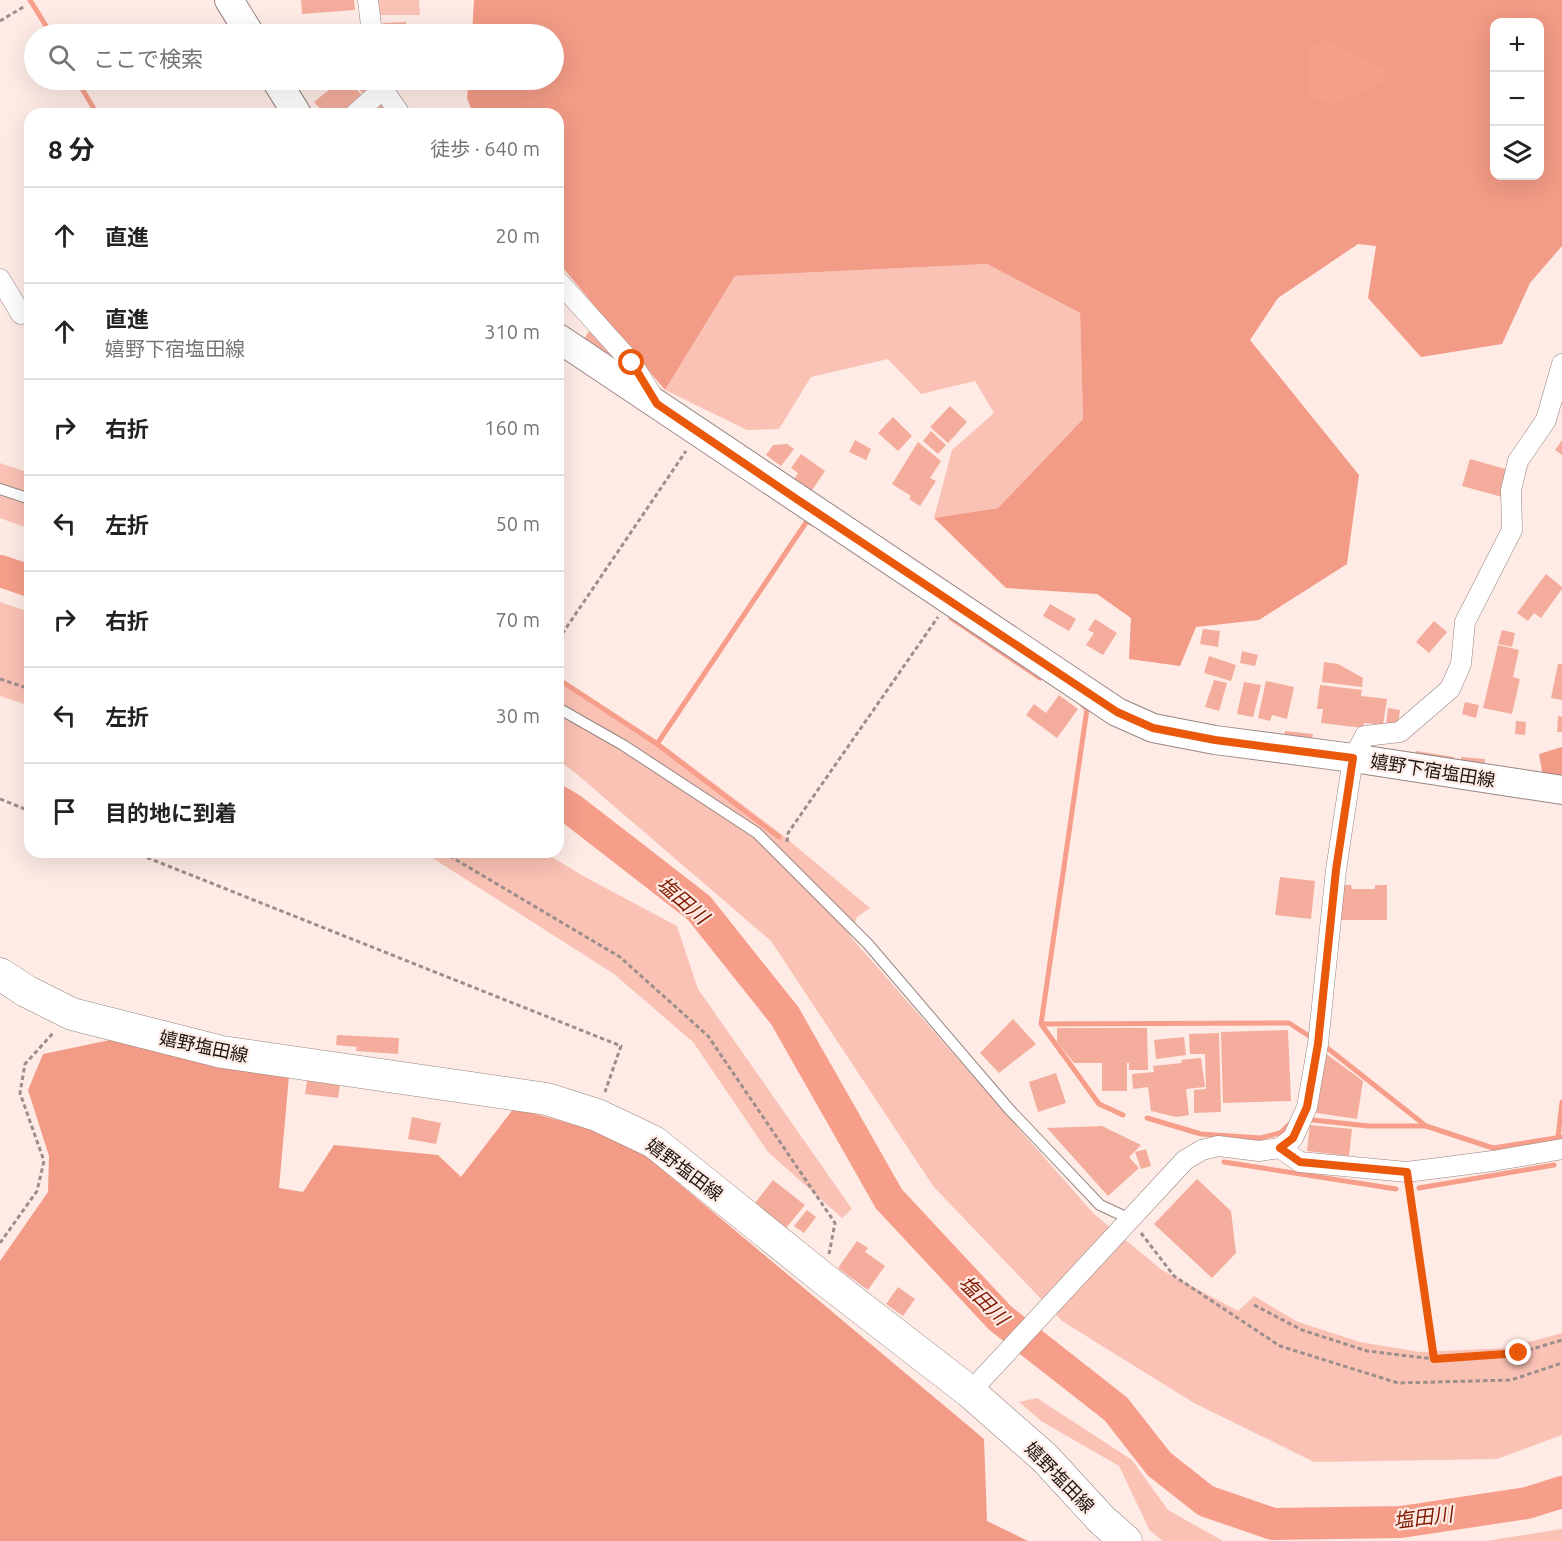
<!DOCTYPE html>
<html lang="ja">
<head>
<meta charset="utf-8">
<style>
	:root { --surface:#fff; --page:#f2f2f2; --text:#222; --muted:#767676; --line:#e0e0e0 }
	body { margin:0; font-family:Ubuntu,"Noto Sans JP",sans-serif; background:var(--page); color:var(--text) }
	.controls { position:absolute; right:18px; top:18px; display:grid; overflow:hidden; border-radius:12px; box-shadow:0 6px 24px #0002 }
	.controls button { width:54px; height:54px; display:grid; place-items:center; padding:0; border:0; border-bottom:2px solid var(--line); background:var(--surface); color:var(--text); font:30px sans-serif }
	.stop { position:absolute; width:18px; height:18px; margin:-14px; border:4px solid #ea580c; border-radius:50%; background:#fff }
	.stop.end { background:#ea580c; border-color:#fff; box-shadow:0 2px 6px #0008 }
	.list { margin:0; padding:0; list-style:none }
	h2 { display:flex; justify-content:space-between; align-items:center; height:78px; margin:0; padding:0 24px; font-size:26px }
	h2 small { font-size:20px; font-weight:400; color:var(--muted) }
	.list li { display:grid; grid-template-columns:39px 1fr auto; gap:18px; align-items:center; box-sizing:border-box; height:96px; padding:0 24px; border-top:2px solid var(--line) }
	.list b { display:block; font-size:22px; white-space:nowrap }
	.list p { margin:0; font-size:20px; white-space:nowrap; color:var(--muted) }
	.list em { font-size:20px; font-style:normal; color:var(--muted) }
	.icon { flex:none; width:33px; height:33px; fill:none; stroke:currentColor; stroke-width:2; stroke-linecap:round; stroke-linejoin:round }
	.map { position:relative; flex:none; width:1562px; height:1541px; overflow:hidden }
	.search { position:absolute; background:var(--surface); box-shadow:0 6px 24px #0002; left:24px; top:24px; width:540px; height:66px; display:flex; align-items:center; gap:15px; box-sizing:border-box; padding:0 21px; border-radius:33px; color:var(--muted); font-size:22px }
	.panel { position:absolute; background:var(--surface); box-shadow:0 6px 24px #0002; left:24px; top:108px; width:540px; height:750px; border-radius:18px }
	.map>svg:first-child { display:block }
	.green { fill:#fac2b5 }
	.forest { fill:#f29b86; fill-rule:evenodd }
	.water { fill:#f69e8a }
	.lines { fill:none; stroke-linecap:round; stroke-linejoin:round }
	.stream { stroke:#f69e8a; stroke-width:5 }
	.river { stroke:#f69e8a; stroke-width:32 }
	.building { fill:#f4ad9c }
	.service-casing { stroke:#978581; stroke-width:12 }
	.minor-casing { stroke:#978581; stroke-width:21 }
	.secondary-casing { stroke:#978581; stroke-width:30 }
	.primary-casing { stroke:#978581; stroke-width:33 }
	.path { stroke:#9c8e8b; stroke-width:3; stroke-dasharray:4.5 3; stroke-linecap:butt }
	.service { stroke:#fff; stroke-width:10 }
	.minor { stroke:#fff; stroke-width:20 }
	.secondary { stroke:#fff; stroke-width:28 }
	.primary { stroke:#fff; stroke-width:32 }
	.route { stroke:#ea580c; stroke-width:8 }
	.labels { text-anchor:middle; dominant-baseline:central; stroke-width:4.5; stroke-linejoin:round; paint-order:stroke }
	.street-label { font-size:18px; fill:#1b1413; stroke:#feebe6 }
	.water-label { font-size:20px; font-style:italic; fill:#801a01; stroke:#feebe6 }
</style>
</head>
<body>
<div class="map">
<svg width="1562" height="1541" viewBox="0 0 1562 1541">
	<rect width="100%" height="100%" fill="#feebe6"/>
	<!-- green -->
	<path class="green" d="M378,0H419L420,15H380Z
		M987,264L1080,313L1083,419L998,508L934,518L952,450L994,413L975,381L921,394L888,359L811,377L779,429L747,430L665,390L735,276Z
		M0,463L30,473V529L0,518Z
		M0,602L30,612V706L0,696Z
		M558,676L655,739L780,833L870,908L857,917L850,936L1094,1214L1162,1270L1238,1311L1254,1296L1298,1322L1360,1342L1420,1352L1508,1348L1562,1333V1435L1497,1459L1314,1462L1194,1403L1062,1321L933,1186L771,941L572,770L558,761Z
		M423,852H544L583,876L677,926L698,989L852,1209L842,1218L768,1152L693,1042L614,974Z
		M1037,1398L1132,1460L1168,1510L1223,1541H1163L1150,1531L1119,1466L1041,1421L1019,1402Z
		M1562,1529V1541H1486Z"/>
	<!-- forest -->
	<path class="forest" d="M474,0H1562V246L1530,283L1502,344L1421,357L1368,298L1376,246L1358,244L1278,298L1250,340L1359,475L1347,564L1259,620L1196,627L1180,666L1129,659L1131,618L1097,594L1006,588L934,518L998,508L1083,419L1080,313L987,264L735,276L665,390L558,262V114H473L467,98L469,80H554V34H472ZM1494,22H1540V176H1494Z
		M1562,747V781L1543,778L1539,754Z
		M110,1040L289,1076L279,1188L303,1192L334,1145L438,1155L461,1177L514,1108L626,1139L984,1439L987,1521L1028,1541H0V1261L48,1192L49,1156L28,1090L43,1054Z"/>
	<!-- water -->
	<path class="water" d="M1323,38L1386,69L1383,83L1336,103L1310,100L1308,50Z"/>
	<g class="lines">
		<!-- stream -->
		<path class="stream" d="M30,0L51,34
			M77,80L97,114
			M951,618L1040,678
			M558,679L657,744L807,521L811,523
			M1081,703L1087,709L1041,1024L1289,1023L1309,1036
			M657,744L779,837
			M1041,1024L1099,1104L1123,1115
			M1326,1047L1426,1126
			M1147,1118L1201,1134L1260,1138L1280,1133L1293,1121
			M1313,1120L1368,1126H1426L1493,1148L1562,1137
			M1558,1137L1562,1102
			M1224,1162L1396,1189
			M1419,1188L1554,1165"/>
		<!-- river -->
		<path class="river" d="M0,571L30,581
			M558,801L570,808L699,908L785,1016L889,1199L1000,1318L1116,1409L1159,1464L1206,1501L1273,1524L1401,1522L1527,1503L1562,1492"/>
	</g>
	<!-- building -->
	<path class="building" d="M301,0H354L355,10L302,14Z
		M406,22L407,34H384L383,23Z
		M428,27V34H410L409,29Z
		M341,80H349L363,97L343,114H325L314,102Z
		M351,80H366L373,87L364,95Z
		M413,80H431L432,86L413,88Z
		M378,101L387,111L384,114H364Z
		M589,331L610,354L606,360L581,344Z
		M950,406L967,422L948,443L930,427Z
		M893,417L912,436L898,451L878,433Z
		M931,431L946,445L938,454L923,441Z
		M855,440L871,449L866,460L849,452Z
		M1562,440V455L1555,450Z
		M918,442L941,461L930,478L936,481L920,506L909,499L911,496L892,484Z
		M787,444L794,449L781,466L766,455L773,445Z
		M801,454L825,471L808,496L791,484L798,473L791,468Z
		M1470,459L1509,470L1502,497L1462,486Z
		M1546,574L1562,587V589L1541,618L1534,613L1528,621L1517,613Z
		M1050,604L1076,619L1069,631L1043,616Z
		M1095,619L1117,633L1103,655L1086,645L1094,633L1088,630Z
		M1434,621L1447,632L1429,653L1416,642Z
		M1203,629L1220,631L1218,647L1200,644Z
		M1502,630L1515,633L1512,647L1498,644Z
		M1498,645L1519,650L1513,677L1520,679L1512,714L1483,708Z
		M1242,651L1258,655L1255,666L1240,663Z
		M1209,656L1236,665L1231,681L1204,673Z
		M1324,662L1338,664L1363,678L1362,687L1322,682Z
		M1558,664H1562V700L1551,698Z
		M1214,680L1227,683L1219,711L1205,707Z
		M1266,681L1294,687L1287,719L1272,715L1270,721L1258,718Z
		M1244,682L1261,685L1253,717L1237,714Z
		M1320,685L1362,690L1361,696L1387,699L1383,725L1364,723L1363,728L1321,723L1323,709H1317Z
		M1059,695L1078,709L1057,738L1026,715L1034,704L1046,713Z
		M1465,702L1479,705L1476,718L1462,714Z
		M1388,708L1400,710L1398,726L1386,725Z
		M1558,716L1562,717V732H1557Z
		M1516,721L1526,722L1525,735L1515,734Z
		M1285,731L1313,734L1311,746L1284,743Z
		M1416,751L1454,757L1453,766L1415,760Z
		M1461,757L1485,759L1484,771L1460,768Z
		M1280,877L1315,881L1311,919L1275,915Z
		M1340,885H1351L1352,889H1375V885H1387V920H1340Z
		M1013,1019L1036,1044L999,1073L980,1053Z
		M1057,1028H1147L1148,1070H1129V1063H1127V1091H1102V1063H1074L1057,1042Z
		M1288,1030L1291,1101L1223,1103L1221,1032Z
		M1219,1033L1221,1112L1194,1113V1090L1206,1089L1205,1054H1190L1189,1034Z
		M337,1035L399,1038L398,1054L356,1051L357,1047L336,1045Z
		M1184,1037L1186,1055L1156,1059L1154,1040Z
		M1325,1053L1363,1081L1357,1119L1316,1113Z
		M1201,1058L1205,1087L1186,1089L1189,1115L1176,1117L1151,1111L1148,1087L1133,1089L1132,1074L1154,1072L1153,1066L1182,1063L1181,1060Z
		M1056,1073L1066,1103L1038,1112L1029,1082Z
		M307,1080L340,1084L338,1098L305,1094Z
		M412,1117L441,1123L436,1144L408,1139Z
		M1310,1125L1352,1129L1349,1156L1307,1151Z
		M1102,1126L1141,1145L1129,1157L1139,1168L1108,1196L1047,1128Z
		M1146,1149L1151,1166L1141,1169L1135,1152Z
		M1197,1179L1231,1211L1236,1253L1212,1278L1154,1224Z
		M773,1180L805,1205L786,1228L755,1203Z
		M807,1210L816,1217L804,1233L794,1226Z
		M857,1241L868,1248L865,1252L885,1266L868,1290L838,1268Z
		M898,1287L915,1299L903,1316L886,1304Z"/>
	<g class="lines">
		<!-- service casing -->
		<g class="service-casing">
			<path id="service" d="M0,489L30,499
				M558,708L623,745L757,833L868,944L1009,1109L1100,1205L1130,1219"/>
		</g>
		<!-- minor casing -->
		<g class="minor-casing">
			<path id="minor" d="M368,0L372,34
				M381,80L383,89L400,114
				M355,114L383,89
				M0,279L21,314L30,309
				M558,281L632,363L653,397
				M1280,1148L1300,1162L1407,1172L1493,1161L1562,1149
				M970,1392L1185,1160L1202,1150L1218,1146L1259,1151L1280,1148L1293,1138L1307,1107L1318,1044L1336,870L1353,758L1365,736L1400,732L1450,689L1461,664L1465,622L1512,530L1511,490L1518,461L1546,420L1562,364"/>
		</g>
		<!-- secondary casing -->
		<g class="secondary-casing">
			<path id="secondary" d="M229,0L250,34
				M276,80L297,114
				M558,338L1117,712L1153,728L1215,740L1353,758L1562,790"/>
		</g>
		<!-- primary casing -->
		<g class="primary-casing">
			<path id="primary" d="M0,974L26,991L72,1014L222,1052L547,1099L597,1115L654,1142L824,1279L970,1392L1045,1458L1102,1520L1126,1541"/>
		</g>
		<!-- path -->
		<path class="path" d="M0,21L25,6
			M558,640L686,451
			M0,679L30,689
			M0,799L30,811
			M787,842L788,833L938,617
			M133,852L621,1046L605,1092
			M443,852L620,957L708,1036L835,1223L829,1254
			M1409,1188L1434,1359
			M1141,1233L1174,1276L1280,1346L1398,1383L1511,1380L1562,1363
			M0,1243L37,1191L44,1161L20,1093L25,1064L54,1032
			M1254,1305L1302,1330L1367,1351L1434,1359L1519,1353L1562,1340"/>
		<!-- service -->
		<use href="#service" class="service"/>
		<!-- minor -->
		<use href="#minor" class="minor"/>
		<!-- secondary -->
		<use href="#secondary" class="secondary"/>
		<!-- primary -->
		<use href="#primary" class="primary"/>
	</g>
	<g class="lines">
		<!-- route -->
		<path class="route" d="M632,363L657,404L798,500L1117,712L1153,728L1215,740L1353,758L1336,870L1318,1044L1307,1107L1293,1138L1280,1148L1300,1162L1407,1172L1434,1359L1519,1353"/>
	</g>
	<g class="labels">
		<!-- street labels -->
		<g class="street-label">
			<text transform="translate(1433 770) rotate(9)">嬉野下宿塩田線</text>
			<text transform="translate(204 1046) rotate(12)">嬉野塩田線</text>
			<text transform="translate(685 1169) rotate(37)">嬉野塩田線</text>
			<text transform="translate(1060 1477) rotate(46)">嬉野塩田線</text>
		</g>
		<!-- water labels -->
		<g class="water-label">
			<text transform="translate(683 900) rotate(41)">塩田川</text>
			<text transform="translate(984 1300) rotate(45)">塩田川</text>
			<text transform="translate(1423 1517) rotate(-7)">塩田川</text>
		</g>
	</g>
</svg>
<div class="controls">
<button>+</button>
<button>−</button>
<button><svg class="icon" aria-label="layers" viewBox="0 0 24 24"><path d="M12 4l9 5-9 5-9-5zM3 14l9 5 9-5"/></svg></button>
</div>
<div class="stop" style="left:632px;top:363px"></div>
<div class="stop end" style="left:1519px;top:1353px"></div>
<div class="search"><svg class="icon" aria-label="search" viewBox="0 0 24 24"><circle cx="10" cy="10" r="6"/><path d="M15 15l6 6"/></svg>ここで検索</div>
<section class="panel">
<h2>8 分<small>徒歩 · 640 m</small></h2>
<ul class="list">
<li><svg class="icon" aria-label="ahead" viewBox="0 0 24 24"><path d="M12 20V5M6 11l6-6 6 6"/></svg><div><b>直進</b></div><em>20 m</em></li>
<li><svg class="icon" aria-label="ahead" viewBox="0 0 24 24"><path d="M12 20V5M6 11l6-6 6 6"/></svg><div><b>直進</b><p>嬉野下宿塩田線</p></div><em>310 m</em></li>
<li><svg class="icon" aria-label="right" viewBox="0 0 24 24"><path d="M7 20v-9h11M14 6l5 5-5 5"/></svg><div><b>右折</b></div><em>160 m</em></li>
<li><svg class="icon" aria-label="left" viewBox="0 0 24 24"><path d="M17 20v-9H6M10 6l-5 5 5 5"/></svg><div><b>左折</b></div><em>50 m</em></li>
<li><svg class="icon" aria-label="right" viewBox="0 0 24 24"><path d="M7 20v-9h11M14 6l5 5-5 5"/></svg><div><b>右折</b></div><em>70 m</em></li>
<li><svg class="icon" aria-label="left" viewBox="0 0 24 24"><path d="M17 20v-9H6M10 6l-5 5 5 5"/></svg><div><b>左折</b></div><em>30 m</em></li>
<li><svg class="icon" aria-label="arrive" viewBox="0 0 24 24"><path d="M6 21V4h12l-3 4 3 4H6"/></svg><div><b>目的地に到着</b></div></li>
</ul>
</section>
</div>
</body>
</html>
